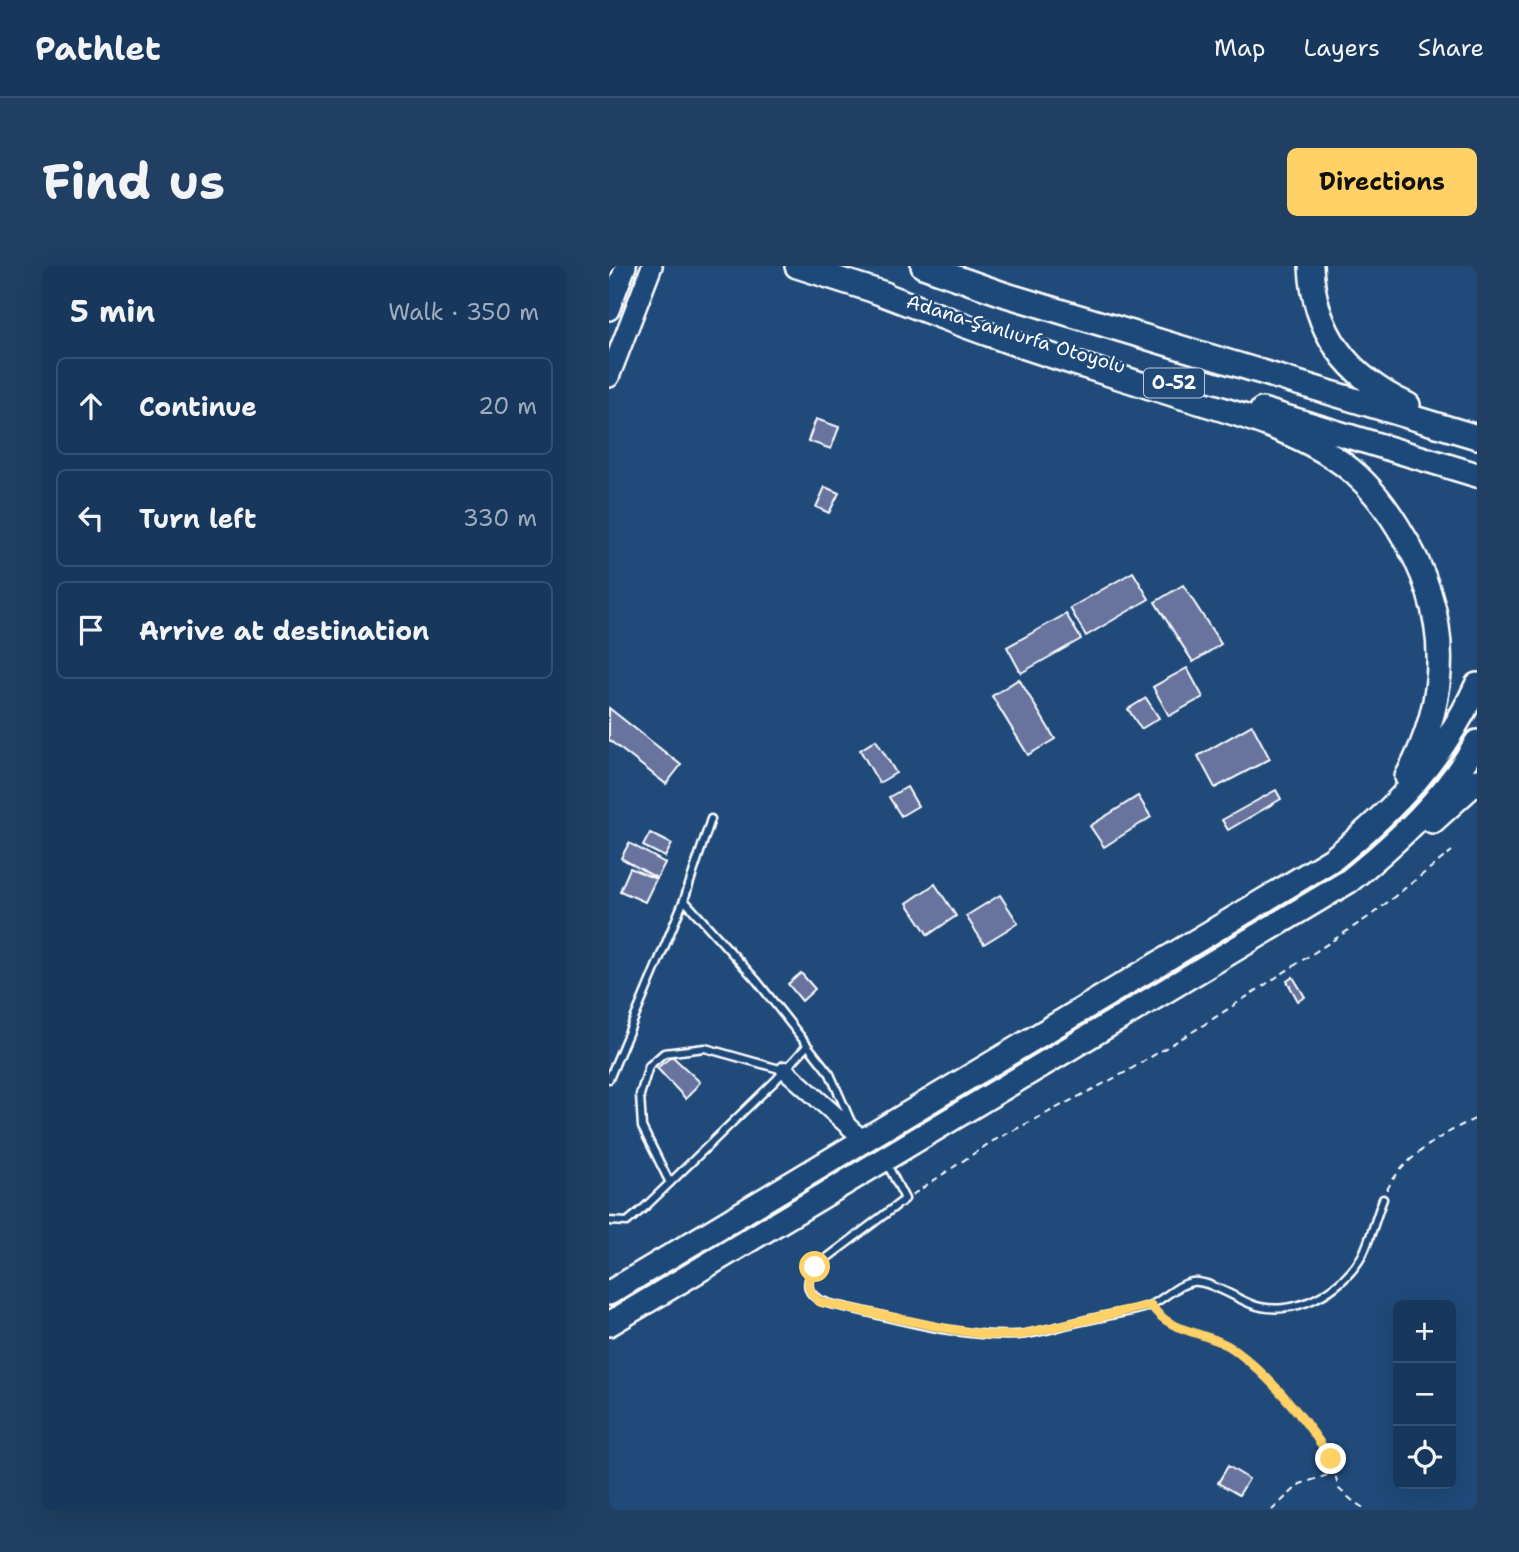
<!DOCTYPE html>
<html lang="en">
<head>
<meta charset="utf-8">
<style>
	:root { --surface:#17385c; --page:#203f62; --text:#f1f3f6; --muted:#9eacbb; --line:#365272; --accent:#ffd166 }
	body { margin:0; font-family:"Shantell Sans",sans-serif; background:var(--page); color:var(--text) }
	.controls { position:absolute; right:21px; bottom:21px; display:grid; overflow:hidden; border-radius:10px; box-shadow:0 7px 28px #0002 }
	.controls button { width:63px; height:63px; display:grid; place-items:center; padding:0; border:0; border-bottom:2px solid var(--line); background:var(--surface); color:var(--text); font:35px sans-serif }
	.stop { position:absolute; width:21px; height:21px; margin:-16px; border:5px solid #ffd166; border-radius:50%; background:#fff }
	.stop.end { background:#ffd166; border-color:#fff; box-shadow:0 2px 7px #0008 }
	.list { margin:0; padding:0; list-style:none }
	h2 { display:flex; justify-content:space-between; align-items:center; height:91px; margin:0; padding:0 28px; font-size:30px }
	h2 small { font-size:23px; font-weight:400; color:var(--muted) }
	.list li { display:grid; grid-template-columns:46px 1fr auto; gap:21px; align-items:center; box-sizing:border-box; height:98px; margin:0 14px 14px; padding:0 14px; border:2px solid var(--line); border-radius:10px }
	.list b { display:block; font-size:26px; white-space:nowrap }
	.list em { font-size:23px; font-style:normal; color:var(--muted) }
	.icon { flex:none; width:38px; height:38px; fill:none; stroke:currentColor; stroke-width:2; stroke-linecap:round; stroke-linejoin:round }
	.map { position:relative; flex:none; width:868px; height:1244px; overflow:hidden; border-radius:10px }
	header { display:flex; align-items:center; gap:42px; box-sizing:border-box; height:98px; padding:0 35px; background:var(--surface); border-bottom:2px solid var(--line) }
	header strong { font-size:33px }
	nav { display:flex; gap:38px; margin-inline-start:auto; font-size:24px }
	.intro { display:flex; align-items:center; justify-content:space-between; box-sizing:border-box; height:168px; padding:0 42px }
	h1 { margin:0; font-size:49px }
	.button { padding:18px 32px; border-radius:10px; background:var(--accent); color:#111; font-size:24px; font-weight:700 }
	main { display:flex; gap:42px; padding:0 42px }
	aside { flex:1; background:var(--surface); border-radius:10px; box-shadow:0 7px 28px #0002 }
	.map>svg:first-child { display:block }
	.building { fill:#67739e; stroke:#fff; stroke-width:2 }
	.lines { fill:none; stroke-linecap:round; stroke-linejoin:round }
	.service-casing { stroke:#fff; stroke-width:11 }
	.tertiary-casing { stroke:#fff; stroke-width:21 }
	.trunk-casing { stroke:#fff; stroke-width:24 }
	.motorway-casing { stroke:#fff; stroke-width:28 }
	.path { stroke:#fff; stroke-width:2; stroke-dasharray:7 5; stroke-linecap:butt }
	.service { stroke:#1f4a7a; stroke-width:6 }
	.tertiary { stroke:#1f4a7a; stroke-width:16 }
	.trunk { stroke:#1f4a7a; stroke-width:19 }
	.motorway { stroke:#1f4a7a; stroke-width:23 }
	.route { stroke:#ffd166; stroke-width:9 }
	.labels { text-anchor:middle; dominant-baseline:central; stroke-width:5; stroke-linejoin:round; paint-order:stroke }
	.shield { fill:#1f4a7a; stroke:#bcc9d7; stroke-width:2 }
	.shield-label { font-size:18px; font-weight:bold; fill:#fff }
	.street-label { font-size:19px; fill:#fff; stroke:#1f4a7a }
</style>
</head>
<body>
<header>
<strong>Pathlet</strong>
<nav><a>Map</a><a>Layers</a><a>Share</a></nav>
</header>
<div class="intro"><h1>Find us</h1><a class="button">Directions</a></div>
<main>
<aside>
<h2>5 min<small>Walk · 350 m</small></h2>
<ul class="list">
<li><svg class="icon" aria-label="ahead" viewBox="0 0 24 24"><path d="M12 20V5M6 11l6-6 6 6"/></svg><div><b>Continue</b></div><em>20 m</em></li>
<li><svg class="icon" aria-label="left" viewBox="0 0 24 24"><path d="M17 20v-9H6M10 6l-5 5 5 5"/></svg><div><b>Turn left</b></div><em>330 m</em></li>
<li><svg class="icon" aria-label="arrive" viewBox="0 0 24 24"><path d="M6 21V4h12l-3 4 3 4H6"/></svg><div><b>Arrive at destination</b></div></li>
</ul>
</aside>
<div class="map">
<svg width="868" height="1244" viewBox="0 0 868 1244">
	<rect width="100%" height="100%" fill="#1f4a7a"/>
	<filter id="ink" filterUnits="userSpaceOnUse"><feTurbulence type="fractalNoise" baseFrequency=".0143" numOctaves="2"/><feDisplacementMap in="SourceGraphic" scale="14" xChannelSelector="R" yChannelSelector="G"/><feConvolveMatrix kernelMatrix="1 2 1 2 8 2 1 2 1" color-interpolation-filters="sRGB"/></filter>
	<g filter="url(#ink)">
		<!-- building -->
		<path class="building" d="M207,153L230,161L222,183L199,175Z
			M216,221L230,227L220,247L207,241Z
			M524,306L540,333L477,370L461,342Z
			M574,319L612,378L584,396L546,336Z
			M457,348L472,373L412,407L398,381Z
			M578,402L594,431L560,450L544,421Z
			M410,413L446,473L419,489L383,430Z
			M537,432L550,452L532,463L519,443Z
			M0,442L72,499L57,518L0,474Z
			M643,459L661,493L606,522L589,490Z
			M267,474L287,507L270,517L251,484Z
			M298,521L309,540L292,550L280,531Z
			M667,524L672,533L619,564L613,554Z
			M529,530L542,551L495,581L481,560Z
			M41,567L63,578L56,591L34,580Z
			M20,577L56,597L48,612L12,592Z
			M21,602L47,613L36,636L11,625Z
			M326,618L347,650L319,669L298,637Z
			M391,629L409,657L375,678L357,650Z
			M192,707L206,723L193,735L179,718Z
			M684,711L696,731L689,735L678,715Z
			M63,790L91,816L77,833L48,802Z
			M619,1200L640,1213L630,1229L609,1217Z"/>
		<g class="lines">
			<!-- service casing -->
			<g class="service-casing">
				<path id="service" d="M75,634L148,715L221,808L243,858
					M0,813L75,634L102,553
					M278,898L296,933L206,1001C191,1023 203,1034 226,1039C284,1051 348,1072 408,1069C427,1068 447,1061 465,1057C486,1052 506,1048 527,1044C551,1040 564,1019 583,1016C599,1014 627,1032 642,1038C682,1054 735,1025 754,988C762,971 767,951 774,933
					M61,917L33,861L31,829L40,800L55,787L96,782L174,804
					M0,955L18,956L36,941L166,815L198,780"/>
			</g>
			<!-- tertiary casing -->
			<g class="tertiary-casing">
				<path id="tertiary" d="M176,804L248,868"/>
			</g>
			<!-- trunk casing -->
			<g class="trunk-casing">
				<path id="trunk" d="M0,44L17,0
					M0,111L43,0"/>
			</g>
			<!-- motorway casing -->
			<g class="motorway-casing">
				<path id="motorway" d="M188,0L276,28
					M314,0L397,29L868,171
					M702,0C705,67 739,111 799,139
					M263,24C303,39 342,55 382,69C433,88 486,103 538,120C602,141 680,158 734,198C756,214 775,238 789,261C841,343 844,426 798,511
					M653,144L868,209
					M824,555L868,515
					M0,1027L724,593C787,542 833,494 868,419
					M0,1058L740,615C789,575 836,532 868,476"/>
			</g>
			<!-- path -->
			<path class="path" d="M778,924C792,893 837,865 868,852
				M303,929L382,876L517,806L593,760L761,650L843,585
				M547,1047L572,1063L602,1072L625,1084L668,1124L699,1158L722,1193L730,1223L745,1236L758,1244
				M663,1244L691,1218L725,1207"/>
			<!-- service -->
			<use href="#service" class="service"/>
			<!-- tertiary -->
			<use href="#tertiary" class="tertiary"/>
			<!-- trunk -->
			<use href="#trunk" class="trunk"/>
			<!-- motorway -->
			<use href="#motorway" class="motorway"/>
		</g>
	</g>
	<g class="lines" filter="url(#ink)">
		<!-- route -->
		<path class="route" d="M206,1001C197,1015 197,1025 211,1036L335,1062L380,1069H410L542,1039C561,1069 600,1065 626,1084C664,1113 696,1153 722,1193"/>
	</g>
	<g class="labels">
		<!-- shield labels -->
		<rect class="shield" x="535" y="102.5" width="60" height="29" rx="5"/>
		<g class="shield-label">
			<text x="565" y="117">O-52</text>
		</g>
		<!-- street labels -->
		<g class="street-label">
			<text transform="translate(407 68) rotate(17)">Adana-Şanlıurfa Otoyolu</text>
		</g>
	</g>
</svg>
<div class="controls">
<button>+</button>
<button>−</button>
<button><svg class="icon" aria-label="locate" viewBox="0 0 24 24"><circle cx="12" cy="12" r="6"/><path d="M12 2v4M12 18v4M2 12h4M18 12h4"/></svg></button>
</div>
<div class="stop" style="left:206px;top:1001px"></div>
<div class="stop end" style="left:722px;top:1193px"></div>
</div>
</main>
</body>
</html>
